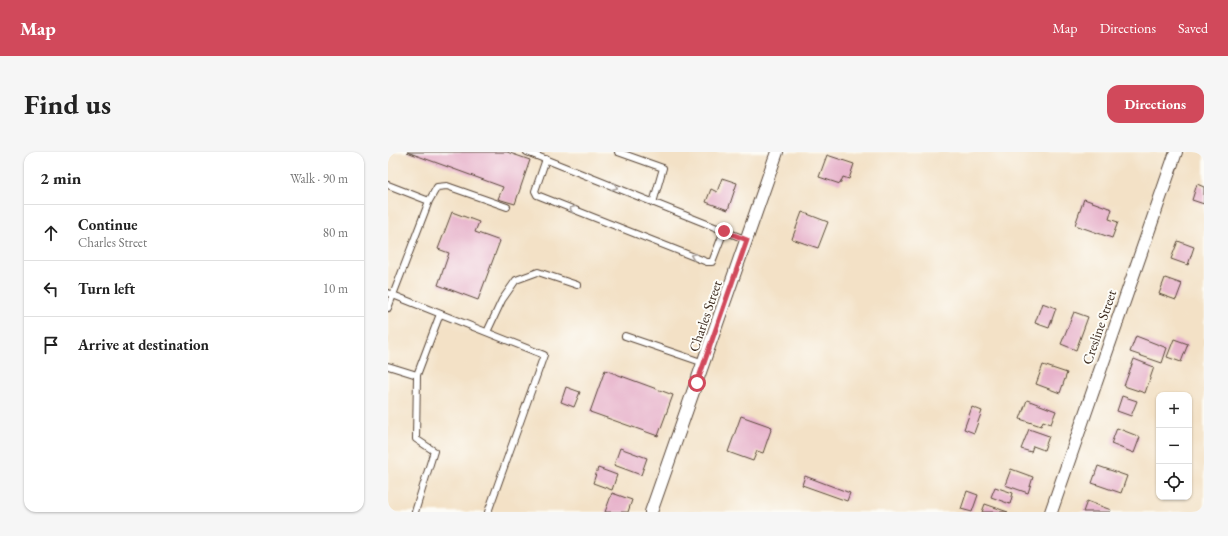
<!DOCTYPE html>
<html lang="en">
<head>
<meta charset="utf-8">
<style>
	:root { --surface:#fff; --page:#f6f6f6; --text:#222; --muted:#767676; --line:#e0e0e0; --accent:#d1495b }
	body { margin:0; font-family:"EB Garamond",serif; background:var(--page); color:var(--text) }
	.controls { position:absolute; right:12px; bottom:12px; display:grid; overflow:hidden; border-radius:8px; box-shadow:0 1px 3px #0004 }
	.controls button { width:36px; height:36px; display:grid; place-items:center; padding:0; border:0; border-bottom:1px solid var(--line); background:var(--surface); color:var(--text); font:20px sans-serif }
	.stop { position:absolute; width:12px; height:12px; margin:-9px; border:3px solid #d1495b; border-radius:50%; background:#fff }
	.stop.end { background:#d1495b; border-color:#fff; box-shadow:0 1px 4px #0008 }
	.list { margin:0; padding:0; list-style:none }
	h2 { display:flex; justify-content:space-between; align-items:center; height:52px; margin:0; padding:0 16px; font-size:17px }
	h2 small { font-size:13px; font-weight:400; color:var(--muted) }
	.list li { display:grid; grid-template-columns:26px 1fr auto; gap:12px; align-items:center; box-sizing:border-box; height:56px; padding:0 16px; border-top:1px solid var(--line) }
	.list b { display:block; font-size:15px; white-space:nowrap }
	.list p { margin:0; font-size:13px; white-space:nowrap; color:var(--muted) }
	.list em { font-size:13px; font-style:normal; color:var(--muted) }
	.icon { flex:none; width:22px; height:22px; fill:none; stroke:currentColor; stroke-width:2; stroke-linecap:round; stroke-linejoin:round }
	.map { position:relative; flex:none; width:816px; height:360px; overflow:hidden; border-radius:12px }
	header { display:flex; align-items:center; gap:24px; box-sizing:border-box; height:56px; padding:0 20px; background:var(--accent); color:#fff }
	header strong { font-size:19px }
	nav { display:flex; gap:22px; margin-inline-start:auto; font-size:14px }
	.intro { display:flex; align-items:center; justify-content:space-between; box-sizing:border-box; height:96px; padding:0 24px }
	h1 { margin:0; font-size:28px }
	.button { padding:10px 18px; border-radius:12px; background:var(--accent); color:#fff; font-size:14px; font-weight:700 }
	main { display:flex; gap:24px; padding:0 24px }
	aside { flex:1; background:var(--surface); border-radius:12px; box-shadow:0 1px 3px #0004 }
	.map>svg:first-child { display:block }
	.building { fill:#e7b2cb }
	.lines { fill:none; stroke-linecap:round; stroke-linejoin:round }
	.service-casing { stroke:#574537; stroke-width:8 }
	.minor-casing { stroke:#574537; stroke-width:14 }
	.service { stroke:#fff; stroke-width:6 }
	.minor { stroke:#fff; stroke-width:12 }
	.oneway { stroke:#a79f9a }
	.route { stroke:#d1495b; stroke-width:5 }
	.labels { text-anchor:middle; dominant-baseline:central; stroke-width:4; stroke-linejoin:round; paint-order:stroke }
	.street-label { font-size:14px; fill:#3b2a1e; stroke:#fdfcf7 }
</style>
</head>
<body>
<header>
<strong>Map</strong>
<nav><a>Map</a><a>Directions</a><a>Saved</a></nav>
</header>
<div class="intro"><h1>Find us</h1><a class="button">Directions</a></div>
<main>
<aside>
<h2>2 min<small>Walk · 90 m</small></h2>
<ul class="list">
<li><svg class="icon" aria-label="ahead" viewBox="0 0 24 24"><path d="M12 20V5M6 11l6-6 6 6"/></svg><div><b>Continue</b><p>Charles Street</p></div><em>80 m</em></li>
<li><svg class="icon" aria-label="left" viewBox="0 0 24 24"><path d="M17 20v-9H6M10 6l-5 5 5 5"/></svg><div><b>Turn left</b></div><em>10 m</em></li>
<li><svg class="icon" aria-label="arrive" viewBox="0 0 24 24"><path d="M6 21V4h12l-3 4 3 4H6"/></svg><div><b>Arrive at destination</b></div></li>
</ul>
</aside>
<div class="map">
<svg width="816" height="360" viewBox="0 0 816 360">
	<rect width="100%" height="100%" fill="#fdfcf7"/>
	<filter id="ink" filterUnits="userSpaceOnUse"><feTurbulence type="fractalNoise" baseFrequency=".025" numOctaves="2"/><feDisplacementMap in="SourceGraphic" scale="8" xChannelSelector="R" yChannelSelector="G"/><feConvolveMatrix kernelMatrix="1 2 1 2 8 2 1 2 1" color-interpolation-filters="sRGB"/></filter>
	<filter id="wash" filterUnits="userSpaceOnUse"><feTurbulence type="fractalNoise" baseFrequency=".012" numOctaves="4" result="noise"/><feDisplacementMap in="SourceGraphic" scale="16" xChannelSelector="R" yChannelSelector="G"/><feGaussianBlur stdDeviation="0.9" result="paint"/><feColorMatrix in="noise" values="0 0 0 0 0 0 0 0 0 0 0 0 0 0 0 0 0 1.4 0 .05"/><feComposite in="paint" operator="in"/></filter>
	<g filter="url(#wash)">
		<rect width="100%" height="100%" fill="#f3e1c6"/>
		<g id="blocks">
			<!-- building -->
			<path class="building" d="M19,0H119L142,8L127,52L110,47L115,35Z
				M439,3L466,12L461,27L455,25L452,32L431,25Z
				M334,26L349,31L340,58L318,50L323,37L329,40Z
				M809,32L816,35V52L804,48Z
				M696,47L724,57L721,67L730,70L724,86L687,73Z
				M64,60L91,70L87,80L112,89L90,148L50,133L61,101L50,97Z
				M414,60L440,70L430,96L404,87Z
				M790,89L806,95L800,113L783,107Z
				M777,126L794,132L788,148L771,142Z
				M654,151L668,156L661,176L647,171Z
				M686,160L700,165L688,198L673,192Z
				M748,184L779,196L774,211L742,200Z
				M786,187L800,192L793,210L779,205Z
				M746,207L766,215L757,241L736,234Z
				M655,213L679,221L672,241L648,232Z
				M217,218L285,243L270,284L202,260Z
				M178,235L192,240L186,255L173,250Z
				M734,244L749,249L743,264L729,259Z
				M639,248L668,259L663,272L655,269L653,274L632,267Z
				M584,255L594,259L586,281L576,277Z
				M353,264L384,275L375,301L369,299L365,309L340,300Z
				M729,276L752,285L746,301L723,292Z
				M641,277L661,284L656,298L645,294L643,300L633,297Z
				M232,296L259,306L253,323L226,313Z
				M710,314L739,324L733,341L704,331Z
				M210,316L229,323L224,338L205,331Z
				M623,317L645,325L640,341L617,333Z
				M417,324L462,341L459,349L414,333Z
				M607,335L625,341L622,352L603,345Z
				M579,339L590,343L584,360L573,357Z
				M224,341L244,348L240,360H217Z
				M699,349L723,358L722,360H695Z
				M597,352L620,360H594Z"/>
		</g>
	</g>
	<g filter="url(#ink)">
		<use href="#blocks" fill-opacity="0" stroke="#574537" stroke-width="1"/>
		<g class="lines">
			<!-- service casing -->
			<g class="service-casing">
				<path id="service" d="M139,0L359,88
					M230,0L275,16L265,51
					M158,7L147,39L149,43L319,110H324L336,79
					M0,33L41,49
					M0,141L156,203L100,360
					M0,156L41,49L49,35L59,34L119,55
					M99,180L114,148L128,128L150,120L189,133
					M237,184L316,211
					M0,214L29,223L52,162
					M27,360L46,299L28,287L29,223"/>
			</g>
			<!-- minor casing -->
			<g class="minor-casing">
				<path id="minor" d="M263,360L389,0
					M663,360L788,0"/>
			</g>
			<!-- service -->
			<use href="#service" class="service"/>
			<!-- minor -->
			<use href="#minor" class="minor"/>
		</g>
		<!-- one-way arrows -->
		<defs><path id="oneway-chevron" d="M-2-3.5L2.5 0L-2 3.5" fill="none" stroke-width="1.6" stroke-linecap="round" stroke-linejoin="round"/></defs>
		<g class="oneway">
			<use href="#oneway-chevron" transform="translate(227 35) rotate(23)"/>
			<use href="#oneway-chevron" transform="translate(184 57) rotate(-159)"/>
			<use href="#oneway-chevron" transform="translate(305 104) rotate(-159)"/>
		</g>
	</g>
	<g class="lines" filter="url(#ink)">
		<!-- route -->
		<path class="route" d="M309,231L359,88L336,79"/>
	</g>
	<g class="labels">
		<!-- street labels -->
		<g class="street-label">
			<text transform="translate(317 164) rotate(-71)">Charles Street</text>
			<text transform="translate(711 175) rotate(-71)">Cresline Street</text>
		</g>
	</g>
</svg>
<div class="controls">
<button>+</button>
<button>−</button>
<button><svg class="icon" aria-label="locate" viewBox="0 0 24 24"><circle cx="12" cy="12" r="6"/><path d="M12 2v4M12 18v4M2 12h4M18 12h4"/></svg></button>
</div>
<div class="stop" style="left:309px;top:231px"></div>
<div class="stop end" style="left:336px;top:79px"></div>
</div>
</main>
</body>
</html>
